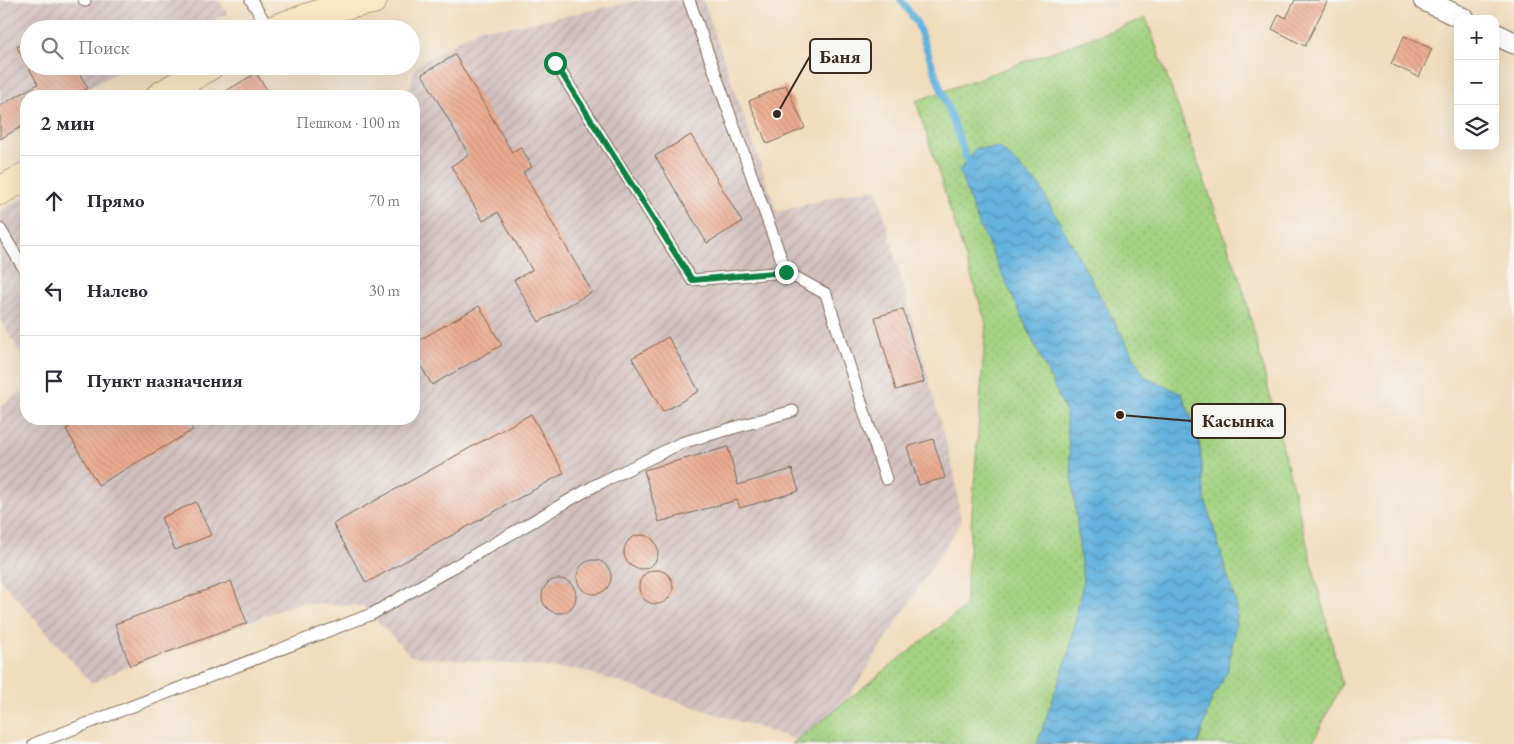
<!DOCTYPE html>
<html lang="ru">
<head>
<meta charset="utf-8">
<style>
	:root { --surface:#fff; --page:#f7f7f7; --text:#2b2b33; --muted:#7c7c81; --line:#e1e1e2 }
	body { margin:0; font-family:"EB Garamond",serif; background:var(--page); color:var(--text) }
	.controls { position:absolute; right:15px; top:15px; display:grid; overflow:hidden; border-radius:10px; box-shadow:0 5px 20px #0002 }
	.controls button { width:45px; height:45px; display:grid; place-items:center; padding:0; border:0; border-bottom:1px solid var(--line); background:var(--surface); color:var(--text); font:25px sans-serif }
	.stop { position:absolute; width:15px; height:15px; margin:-11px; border:4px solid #0b8043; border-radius:50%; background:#fff }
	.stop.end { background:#0b8043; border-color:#fff; box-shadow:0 1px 5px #0008 }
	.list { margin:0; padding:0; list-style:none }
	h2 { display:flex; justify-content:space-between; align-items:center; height:65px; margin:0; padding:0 20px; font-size:21px }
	h2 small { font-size:16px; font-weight:400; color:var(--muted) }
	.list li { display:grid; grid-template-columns:32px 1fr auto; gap:15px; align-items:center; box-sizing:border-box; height:90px; padding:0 20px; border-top:1px solid var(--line) }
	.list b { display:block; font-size:19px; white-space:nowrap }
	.list em { font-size:16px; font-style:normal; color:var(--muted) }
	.icon { flex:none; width:28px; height:28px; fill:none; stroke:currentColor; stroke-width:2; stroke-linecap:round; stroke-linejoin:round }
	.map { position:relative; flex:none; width:1514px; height:744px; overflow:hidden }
	.search { position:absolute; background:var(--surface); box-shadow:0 5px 20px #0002; left:20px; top:20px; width:400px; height:55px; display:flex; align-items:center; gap:12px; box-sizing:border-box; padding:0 18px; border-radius:28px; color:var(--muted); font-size:19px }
	.panel { position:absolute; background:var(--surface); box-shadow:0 5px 20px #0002; left:20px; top:90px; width:400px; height:335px; border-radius:20px }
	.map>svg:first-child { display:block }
	.industrial { fill:url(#industrial-furrows) }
	.grass { fill:url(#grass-dots); stroke:#6f7e50 }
	.water { fill:url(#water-waves); stroke:#506e7e }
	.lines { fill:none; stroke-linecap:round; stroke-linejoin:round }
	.stream { stroke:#64b2de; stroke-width:7 }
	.building { fill:url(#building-back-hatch) }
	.lane-casing { stroke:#7b6855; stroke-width:13 }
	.street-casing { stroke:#7b6855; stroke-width:23 }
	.secondary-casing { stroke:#7b6855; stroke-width:29 }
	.lane { stroke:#fff; stroke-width:11 }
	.street { stroke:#fff; stroke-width:21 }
	.secondary { stroke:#f8e8c3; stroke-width:28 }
	.route { stroke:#0b8043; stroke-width:6 }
	.leader { fill:none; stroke:#3b2a1e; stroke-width:2 }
	.callout-dot { fill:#3b2a1e; stroke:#f6f6f2; stroke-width:2 }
	.callout { fill:#f6f6f2; stroke:#3b2a1e; stroke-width:2 }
	.callout-label { font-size:19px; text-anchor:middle; font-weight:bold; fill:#3b2a1e }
</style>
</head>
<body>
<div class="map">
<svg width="1514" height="744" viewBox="0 0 1514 744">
	<defs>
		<pattern id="industrial-furrows" width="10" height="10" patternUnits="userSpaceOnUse" patternTransform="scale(1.25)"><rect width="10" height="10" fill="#d1c0bd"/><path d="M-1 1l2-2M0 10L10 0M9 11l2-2" fill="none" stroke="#b4a5a2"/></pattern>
		<pattern id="grass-dots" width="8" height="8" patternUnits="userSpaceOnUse" patternTransform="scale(1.25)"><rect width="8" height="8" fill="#a3d281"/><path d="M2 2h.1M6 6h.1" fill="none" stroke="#8db46f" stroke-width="1.8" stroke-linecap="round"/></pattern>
		<pattern id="water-waves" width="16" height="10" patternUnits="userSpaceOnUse" patternTransform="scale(1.25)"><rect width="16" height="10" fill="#64b2de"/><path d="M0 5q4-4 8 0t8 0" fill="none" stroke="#5491b3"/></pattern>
		<pattern id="building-back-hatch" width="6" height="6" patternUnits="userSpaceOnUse" patternTransform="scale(1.25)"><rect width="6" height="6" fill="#ebaa90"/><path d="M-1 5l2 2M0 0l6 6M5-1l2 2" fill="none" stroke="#ca927c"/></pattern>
	</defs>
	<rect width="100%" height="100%" fill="#f6f6f2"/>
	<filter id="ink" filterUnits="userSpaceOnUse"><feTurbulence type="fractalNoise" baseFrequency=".02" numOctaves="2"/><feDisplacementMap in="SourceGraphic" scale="10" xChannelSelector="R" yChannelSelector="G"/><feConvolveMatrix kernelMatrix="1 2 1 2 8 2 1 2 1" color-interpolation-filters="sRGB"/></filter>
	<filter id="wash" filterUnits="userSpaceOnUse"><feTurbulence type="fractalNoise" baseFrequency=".0096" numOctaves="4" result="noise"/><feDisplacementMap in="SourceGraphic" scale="20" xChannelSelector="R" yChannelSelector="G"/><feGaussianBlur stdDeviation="1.12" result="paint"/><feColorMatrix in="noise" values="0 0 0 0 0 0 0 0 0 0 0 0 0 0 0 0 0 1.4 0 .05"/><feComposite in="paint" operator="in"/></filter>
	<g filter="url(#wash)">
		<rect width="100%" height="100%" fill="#f1dcbc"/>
		<!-- industrial -->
		<path class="industrial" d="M0,0H219L227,13L198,29H29V66H128L74,96H26V125L0,142Z
			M642,0H703L777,212L856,191L877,190L954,472L961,522L819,744H809L581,670L411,656L363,606L298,603L130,666L91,683L0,579V406L26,389V419H414V96H398L409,90L416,66L480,28L509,27Z
			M26,196V362L0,319V212Z"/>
		<!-- grass -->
		<path class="grass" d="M1146,18L1243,288L1342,684L1312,744H792L965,607L986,323L916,101Z"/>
		<!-- water -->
		<path class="water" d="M976,148H1001L1039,185L1145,377L1182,394L1199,438L1205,499L1238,611L1228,670L1211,701L1198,744H1037L1069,652L1083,582L1065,410L977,220L959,171Z"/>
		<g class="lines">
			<!-- stream -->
			<path class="stream" d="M901,0L917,23L970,168"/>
		</g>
		<g id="blocks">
			<!-- building -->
			<path class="building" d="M1295,0H1328L1305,46L1272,29L1279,14L1286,18Z
				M1404,36L1432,49L1419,77L1391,64Z
				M29,40V66H75L88,88L73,96H26V124L0,139V106L38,84L17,47Z
				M455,55L512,152L521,147L532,167L523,172L592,292L539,322L514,280L532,270L498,212L483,221L451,166L469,155L422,74Z
				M256,73L271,96H218Z
				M786,85L805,128L767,144L749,101Z
				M691,135L742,222L707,243L655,156Z
				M479,306L502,345L432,385L414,354V343Z
				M903,309L924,382L896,390L875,317Z
				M668,337L699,391L663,412L632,358Z
				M531,414L564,473L366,583L333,524Z
				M84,419H187L193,430L98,485L66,429Z
				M933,439L945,478L919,485L907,447Z
				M728,447L738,485L792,469L799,491L740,508L737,500L659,522L644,470Z
				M196,502L211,535L175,550L161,518Z
				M624 552a17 17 0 1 1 34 0a17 17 0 1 1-34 0Z
				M577 577a17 17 0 1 1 34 0a17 17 0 1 1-34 0Z
				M639 587a17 17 0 1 1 34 0a17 17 0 1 1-34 0Z
				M542 596a17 17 0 1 1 34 0a17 17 0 1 1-34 0Z
				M231,581L247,623L130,666L115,624Z"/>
		</g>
	</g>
	<g filter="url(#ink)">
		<use href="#blocks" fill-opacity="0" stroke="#7b6855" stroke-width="1"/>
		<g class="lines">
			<!-- lane casing -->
			<g class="lane-casing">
				<path id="lane" d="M84,0L85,1
					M251,0L269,29
					M555,63L692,280L786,272L689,0
					M0,229L26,272
					M786,272L826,294L886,479
					M34,744L372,614L594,486L681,443L793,411"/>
			</g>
			<!-- street casing -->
			<g class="street-casing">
				<path id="street" d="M1424,0L1464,19
					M1495,34L1514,43"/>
			</g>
			<!-- secondary casing -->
			<g class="secondary-casing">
				<path id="secondary" d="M274,29L341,6L373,0
					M160,96L210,66
					M0,191L26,176"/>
			</g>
			<!-- lane -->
			<use href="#lane" class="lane"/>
			<!-- street -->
			<use href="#street" class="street"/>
			<!-- secondary -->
			<use href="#secondary" class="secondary"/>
		</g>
	</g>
	<g class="lines" filter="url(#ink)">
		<!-- route -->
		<path class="route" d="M555,63L692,280L786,272"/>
	</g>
	<!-- callouts -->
	<path class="leader" d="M777 114L810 56M1120 415L1192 421"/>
	<g class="callout-dot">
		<circle cx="777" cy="114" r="5"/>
		<circle cx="1120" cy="415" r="5"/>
	</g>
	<g class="callout">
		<rect x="810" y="39" width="61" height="34" rx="5"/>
		<rect x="1192" y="404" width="93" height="34" rx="5"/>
	</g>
	<g class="callout-label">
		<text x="840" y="63">Баня</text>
		<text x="1238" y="427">Касынка</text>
	</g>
</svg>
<div class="controls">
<button>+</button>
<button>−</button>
<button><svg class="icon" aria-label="layers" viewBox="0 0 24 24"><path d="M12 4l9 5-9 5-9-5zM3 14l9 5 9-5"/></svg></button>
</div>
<div class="stop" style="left:555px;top:63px"></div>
<div class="stop end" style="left:786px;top:272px"></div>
<div class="search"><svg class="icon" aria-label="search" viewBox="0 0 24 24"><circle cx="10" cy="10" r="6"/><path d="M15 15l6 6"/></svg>Поиск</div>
<section class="panel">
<h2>2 мин<small>Пешком · 100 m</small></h2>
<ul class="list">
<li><svg class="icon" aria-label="ahead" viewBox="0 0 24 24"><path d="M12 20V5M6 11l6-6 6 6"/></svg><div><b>Прямо</b></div><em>70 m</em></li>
<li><svg class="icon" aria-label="left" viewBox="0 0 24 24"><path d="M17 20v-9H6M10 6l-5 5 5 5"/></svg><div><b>Налево</b></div><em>30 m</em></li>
<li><svg class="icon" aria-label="arrive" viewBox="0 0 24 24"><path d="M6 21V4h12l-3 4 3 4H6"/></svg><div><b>Пункт назначения</b></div></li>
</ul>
</section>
</div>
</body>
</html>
